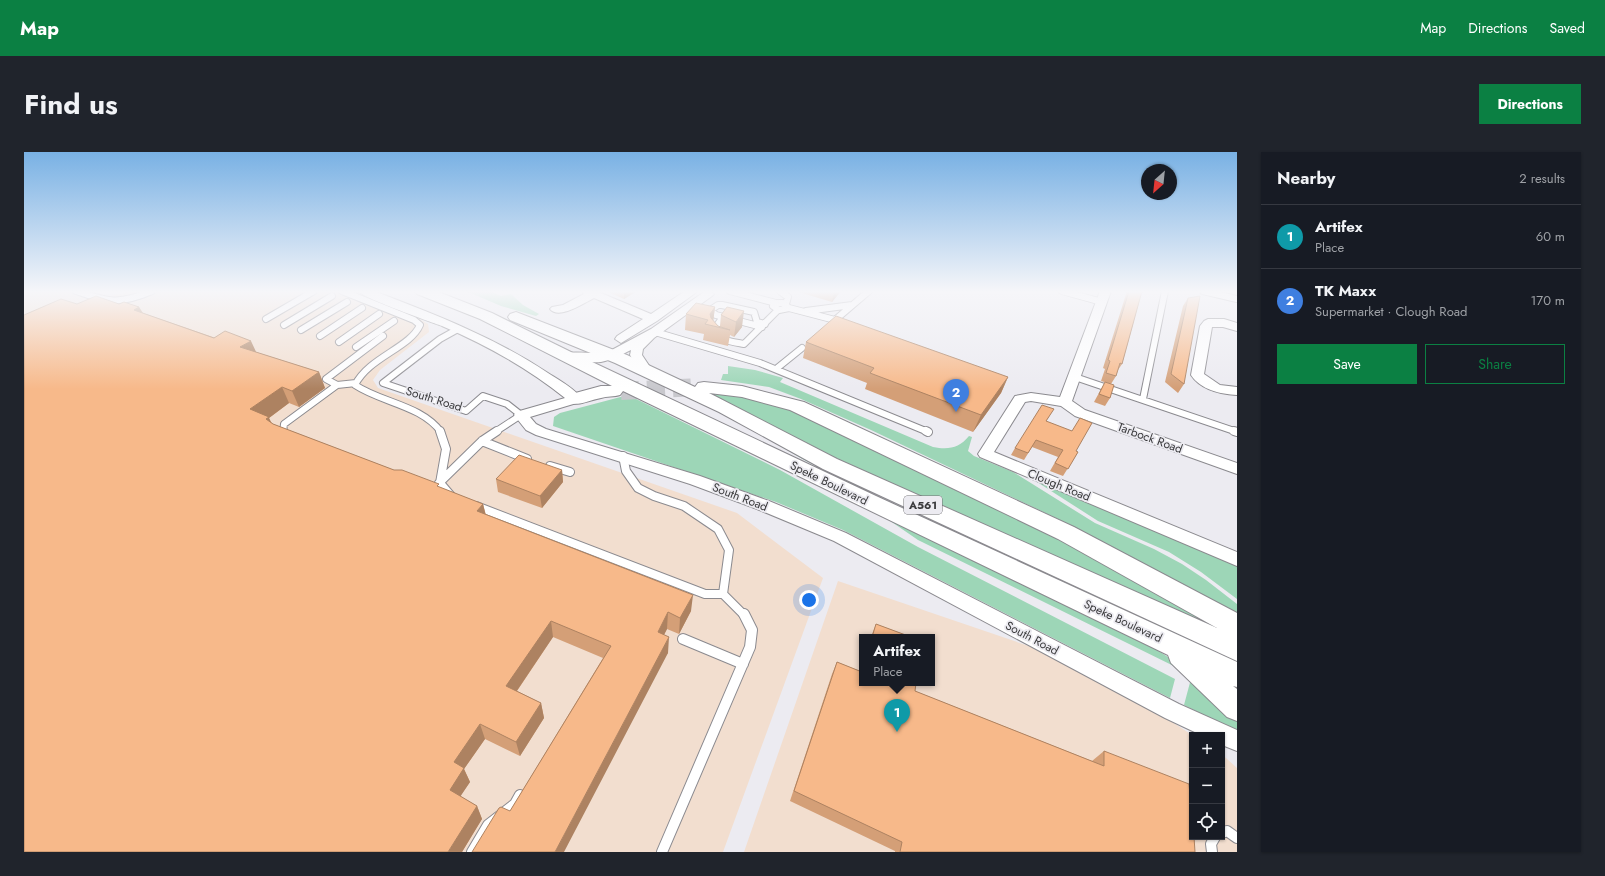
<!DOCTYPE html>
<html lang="en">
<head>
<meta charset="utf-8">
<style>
	:root { --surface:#171b24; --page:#20242c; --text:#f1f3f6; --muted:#9ea1a6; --line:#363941; --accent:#0b8043 }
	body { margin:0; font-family:Jost,sans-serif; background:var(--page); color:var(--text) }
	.controls { position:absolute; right:12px; bottom:12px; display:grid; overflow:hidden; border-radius:0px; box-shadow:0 1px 3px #0004 }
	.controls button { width:36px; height:36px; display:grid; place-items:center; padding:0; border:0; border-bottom:1px solid var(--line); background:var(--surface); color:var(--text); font:20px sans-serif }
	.compass { position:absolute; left:1117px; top:12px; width:36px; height:36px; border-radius:50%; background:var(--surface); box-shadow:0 1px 3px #0004; rotate:207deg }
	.you { position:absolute; left:785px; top:448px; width:14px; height:14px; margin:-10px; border:3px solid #fff; border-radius:50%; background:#1a73e8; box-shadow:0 0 0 6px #1a73e833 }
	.badge { display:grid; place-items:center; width:26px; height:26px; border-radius:50%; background:var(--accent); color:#fff; font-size:13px; font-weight:700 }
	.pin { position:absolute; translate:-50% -33px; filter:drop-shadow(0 1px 2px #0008) }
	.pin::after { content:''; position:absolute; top:21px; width:14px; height:12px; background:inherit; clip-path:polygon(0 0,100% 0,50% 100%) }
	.popup { position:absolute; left:835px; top:482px; width:76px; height:52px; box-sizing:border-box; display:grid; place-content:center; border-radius:0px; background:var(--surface); filter:drop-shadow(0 1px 3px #0005); font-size:13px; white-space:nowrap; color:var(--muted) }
	.popup b { font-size:15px; color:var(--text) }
	.popup::after { content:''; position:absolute; left:50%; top:100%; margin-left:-8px; border:8px solid transparent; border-top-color:var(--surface) }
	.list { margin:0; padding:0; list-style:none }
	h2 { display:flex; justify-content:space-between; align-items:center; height:52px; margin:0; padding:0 16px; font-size:17px }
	h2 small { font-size:13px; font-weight:400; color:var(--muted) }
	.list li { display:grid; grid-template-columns:26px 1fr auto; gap:12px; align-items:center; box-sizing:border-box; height:64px; padding:0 16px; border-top:1px solid var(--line) }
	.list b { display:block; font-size:15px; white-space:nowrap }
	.list p { margin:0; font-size:13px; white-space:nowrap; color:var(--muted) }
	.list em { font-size:13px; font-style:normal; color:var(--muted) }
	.actions { display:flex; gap:8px; padding:12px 16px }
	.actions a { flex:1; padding:9px 0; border:1px solid var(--accent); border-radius:0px; text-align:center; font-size:14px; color:var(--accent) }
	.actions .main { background:var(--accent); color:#fff }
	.icon { flex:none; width:22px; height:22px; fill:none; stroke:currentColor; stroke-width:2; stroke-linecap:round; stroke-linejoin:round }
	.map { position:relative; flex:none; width:1213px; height:700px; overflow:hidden; border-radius:0px }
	header { display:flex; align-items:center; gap:24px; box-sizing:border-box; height:56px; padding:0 20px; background:var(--accent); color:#fff }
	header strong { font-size:19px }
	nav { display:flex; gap:22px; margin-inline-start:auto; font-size:14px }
	.intro { display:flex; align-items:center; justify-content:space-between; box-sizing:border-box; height:96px; padding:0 24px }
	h1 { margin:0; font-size:28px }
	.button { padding:10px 18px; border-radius:0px; background:var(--accent); color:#fff; font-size:14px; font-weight:700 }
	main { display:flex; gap:24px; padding:0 24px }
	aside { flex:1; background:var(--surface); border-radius:0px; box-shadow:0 1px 3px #0004 }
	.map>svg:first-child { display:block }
	.industrial { fill:#f2decf; fill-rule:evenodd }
	.green { fill:#9dd6b7 }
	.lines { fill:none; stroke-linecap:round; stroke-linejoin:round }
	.trunk-tunnel { stroke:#c8c8cd; stroke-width:18; stroke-dasharray:18 8; stroke-linecap:butt }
	.service-far2-casing { stroke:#8b8a8f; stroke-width:8 }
	.service-far1-casing { stroke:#8b8a8f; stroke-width:10 }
	.service-casing { stroke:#8b8a8f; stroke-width:12 }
	.minor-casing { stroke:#8b8a8f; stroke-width:2 }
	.trunk-casing { stroke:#8b8a8f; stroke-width:2 }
	.service-far2 { stroke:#fff; stroke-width:6 }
	.service-far1 { stroke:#fff; stroke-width:8 }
	.service { stroke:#fff; stroke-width:10 }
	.minor { fill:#fff; fill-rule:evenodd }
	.trunk { fill:#fff; fill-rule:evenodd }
	.wall { fill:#d49f77 }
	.shaded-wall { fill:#ad8261 }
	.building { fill:#f7b98a; stroke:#ad8261 }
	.labels { text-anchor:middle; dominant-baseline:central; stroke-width:3.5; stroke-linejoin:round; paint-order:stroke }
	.shield { fill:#ecebf1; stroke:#6f6f72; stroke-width:1 }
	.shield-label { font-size:11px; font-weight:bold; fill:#3a3a3c }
	.street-label { font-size:12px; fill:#3a3a3c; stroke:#ecebf1 }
</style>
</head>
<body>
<header>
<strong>Map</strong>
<nav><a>Map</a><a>Directions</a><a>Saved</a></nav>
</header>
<div class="intro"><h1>Find us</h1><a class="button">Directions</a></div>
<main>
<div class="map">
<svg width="1213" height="700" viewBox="0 0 1213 700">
	<rect width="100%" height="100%" fill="#ecebf1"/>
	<!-- industrial -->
	<path class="industrial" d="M0,139H69L83,144L113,139H325L394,166L404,172L405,180L356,218L349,228L354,236L713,361L799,426L699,700H0Z
		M814,429L1037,505L1127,556L1168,583V685H1198V603L1202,606L1213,616V700H720ZM838,485H908V531H838Z"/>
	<!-- green -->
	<path class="green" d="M442,139H466L477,144L487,142L499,153L515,162L512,164L477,154Z
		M704,214L731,218L759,226L756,230L909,295C925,298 935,296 945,284L948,285L944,299L950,304L989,320L1071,371L1130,397L1158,412L1182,428L1213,452V463L1034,367L847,278L777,247L745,235L697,228L699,222H704Z
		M681,239L697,240L759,254L968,349L1190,467L1213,491L816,308Z
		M604,243L756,318L894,395L1151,527L1146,546L819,378L752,350L529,274L530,265L536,261Z
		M715,270L1213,505V512L782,309Z
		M999,321L1213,410V447L1177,420L1145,400L1074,369Z
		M859,364L1121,490L1182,530L1213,555V580L1160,553L1168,523L894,388Z"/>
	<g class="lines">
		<!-- trunk-tunnel -->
		<path class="trunk-tunnel" d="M597,239L674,235"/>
		<!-- service-far2 casing -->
		<g class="service-far2-casing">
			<path id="service-far2" d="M52,139C85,150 95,153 128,139
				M318,139L390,168L396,173C386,196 345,205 331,233C358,251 397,253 417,280
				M706,139L752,151
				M756,139L764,145L762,152
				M1038,139L1078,150
				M1179,139L1213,147
				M752,151H759L765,156L755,158L749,154Z
				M765,156L811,168L845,139
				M782,159L828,153
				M699,165L689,179C696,189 709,190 720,192L754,158
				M242,167L290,139
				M260,173L308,144
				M738,175L692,163L688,160V157L694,153H698L730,160L733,170L741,172
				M434,177L416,187L359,231L442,259L459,244L483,252L497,263L471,280
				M277,178L323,150
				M631,180L736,211L904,280
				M296,184L338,156
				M315,190L355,162
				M332,195L370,169
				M752,217L778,196
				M1051,225L1213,280
				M313,233L302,227L359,184
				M1119,247L1141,139
				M259,280L260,272L313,233L332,231"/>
		</g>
		<!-- service-far1 casing -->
		<g class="service-far1-casing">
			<path id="service-far1" d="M259,279V283L262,284
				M416,279L422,297L416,331L428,345
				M902,279L904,280
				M1210,279L1213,280
				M458,289L503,307
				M599,304L602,319L614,336L630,344L660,354L694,377L705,398L699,442
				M526,314L546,320
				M415,331L458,289L473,279
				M452,354L681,442H699L720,463"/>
		</g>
		<!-- service casing -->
		<g class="service-casing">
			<path id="service" d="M659,487L719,512
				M1198,681L1203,679L1213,686
				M448,700L464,673L491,652L496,643
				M638,700L726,495L728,478L720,462
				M1188,700L1187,692L1191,685"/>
		</g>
		<!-- minor casing -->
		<g class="minor-casing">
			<path id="minor" d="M334,139H350C410,162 470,185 524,221C535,228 550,236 558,247L556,250L506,265L512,272L522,277L676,324L745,349L822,381L1155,552L1213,578V599L1198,593V583H1177L1141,566L810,389L733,357L666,332L512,283L502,278L490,263L492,260L541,246C504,216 462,193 418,174C404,169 339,146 334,139Z
				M557,139H572L627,162L661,139H674L633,169L597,191L591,187L593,184L619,167L570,146C560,151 535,168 526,157L528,155L539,153L560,142Z
				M686,139L690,142L688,144L630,186L619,197L618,203L628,218L627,221H617L606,203L607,198C597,203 588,208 577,210C570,211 538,209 535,204C540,197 573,203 584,200L627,177L680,140Z
				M1076,139H1087L1048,249L1061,258L1213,311V322L1051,264L1037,254L1007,249L1001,250L970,300L1213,400V414L956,305L954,302L991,244L1007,241L1036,245Z
				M1184,167H1200L1213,171V179L1199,175H1188L1180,222L1196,233L1213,235V243C1196,242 1177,238 1167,223L1176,174L1180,169Z"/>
		</g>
		<!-- trunk casing -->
		<g class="trunk-casing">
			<path id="trunk" d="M391,139H412L468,161L547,200L852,344L1213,510V535L1209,534L1213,537V569L1203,565L1147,511L1144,503L599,239L596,243C590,245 583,244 577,246C566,248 556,254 544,251L542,247L544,243L577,234H588L456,167L393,142Z
				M492,160L603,203L671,235L674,231L680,230L718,234L780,250L1050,375L1213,461V509L799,317L695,260L591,211L486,168L484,165L486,162ZM685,241L718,245L766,258L1034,387L1193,476L813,307Z"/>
		</g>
		<!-- service-far2 -->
		<use href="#service-far2" class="service-far2"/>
		<!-- service-far1 -->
		<use href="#service-far1" class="service-far1"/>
		<!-- service -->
		<use href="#service" class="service"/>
		<!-- minor -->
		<use href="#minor" class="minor"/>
		<!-- trunk -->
		<use href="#trunk" class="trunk"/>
	</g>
	<!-- wall -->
	<path class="wall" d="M582,139H613L600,147Z
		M771,139H817L808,150Z
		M1103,139H1118L1098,212L1094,218L1092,224L1087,232L1077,229L1081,217L1079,216Z
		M1164,146L1160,232L1154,241L1141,230L1159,154Z
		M53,152L115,155L119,161L232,200L295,220L301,236L275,255L265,251L245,266L247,270L249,272L459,352L462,363L667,459L655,482L643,477L640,483L644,501L486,659L579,506L529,485L493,539L517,551L520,566L496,604L461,587L440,617L446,630L436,644L453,654L458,667L438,700Z
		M691,155L689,169L694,174H696L697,163L703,155L718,175L710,185L706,183L704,194L679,188L680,182L661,178L662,162Z
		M782,190L984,225L977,241L949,280L841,237L843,231L779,206Z
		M1081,230L1086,246L1081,254L1070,250Z
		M1026,264L1022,269L1052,299L1054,300L1039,324L1026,319L1034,305L1008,295L1000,308L987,303L991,296Z
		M538,318L539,330L518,356L474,340L472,327Z
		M852,472L887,485H847Z
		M813,510L836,519L838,514V531L891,539L1068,609L1080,599L1171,700H871V699L766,649L808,522Z"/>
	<!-- shaded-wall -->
	<path class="shaded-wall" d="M613,139L600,147V140Z
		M810,139H817L808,150Z
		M115,155L124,170L110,158Z
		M691,155L689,171L687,174L686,162Z
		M720,159L718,175L710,185L712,170Z
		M227,189L234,204L216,195Z
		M295,220L301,236L275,255L268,239Z
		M984,225L977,241L949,280L957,263Z
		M258,235L265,251L245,266L252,281L226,257Z
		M538,318L539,330L518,356L516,344Z
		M459,352L463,369L453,359Z
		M669,443L667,459L655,482L656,466Z
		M644,460L643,477L633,496L634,480Z
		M527,469L529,485L486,549L482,534Z
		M645,485L644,501L540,700H531Z
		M517,551L520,566L496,604L492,590Z
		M456,572L461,587L440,617L446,630L432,651L426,638L430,610Z
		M453,654L458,667L438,700H424Z"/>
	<!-- building -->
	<path class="building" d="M1105,139H1118L1098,212L1096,211L1092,224L1082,221L1086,209L1084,208Z
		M72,144L95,152L100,150L115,155L110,158L190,186L201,179L227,189L216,195L295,220L268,239L258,235L226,257L245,265L242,267L249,272L370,318H378L415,332L413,334L459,352L453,359L669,443L656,466L644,460L634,480L645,485L531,700H448L475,656L477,655L486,659L587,494L527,469L482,534L517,551L492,590L456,572L430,610L440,616L426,638L453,654L424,700H0V163L37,147L53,152Z
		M1176,144L1160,232L1147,222L1164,146Z
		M672,151L691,155L686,162L687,166L694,174L706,178L681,172L684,168L662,162Z
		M703,155L720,159L712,170L697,163Z
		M812,164L984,225L957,263L846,221L850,216L782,190Z
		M1081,230L1090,233L1086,246L1075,242Z
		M1018,253L1030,257L1022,269L1048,279L1056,266L1068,271L1052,299L1054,300L1044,317L1031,311L1039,298L1012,288L1004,301L991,296Z
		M495,303L538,318L516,344L472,327Z
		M852,472L887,485H848Z
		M813,510L838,520V531H892L891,539L1080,614V599L1165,632L1168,665V685H1170L1171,700H876L878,690L770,639Z"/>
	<!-- sky -->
	<linearGradient id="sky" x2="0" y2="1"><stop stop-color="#79b1e4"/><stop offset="0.59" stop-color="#f6f6f9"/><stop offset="1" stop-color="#f6f6f9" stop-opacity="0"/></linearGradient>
	<rect width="1213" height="237" fill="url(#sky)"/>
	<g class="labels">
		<!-- shield labels -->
		<rect class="shield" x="880" y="344" width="38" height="18" rx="3"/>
		<g class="shield-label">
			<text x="899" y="353">A561</text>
		</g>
		<!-- street labels -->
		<g class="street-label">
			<text transform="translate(410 247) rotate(17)">South Road</text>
			<text transform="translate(1126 286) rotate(20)">Tarbock Road</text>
			<text transform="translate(805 331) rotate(26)">Speke Boulevard</text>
			<text transform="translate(1035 333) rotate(22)">Clough Road</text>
			<text transform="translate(716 345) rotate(21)">South Road</text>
			<text transform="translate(1099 469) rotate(25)">Speke Boulevard</text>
			<text transform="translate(1008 486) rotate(28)">South Road</text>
		</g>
	</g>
</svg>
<div class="controls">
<button>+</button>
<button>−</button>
<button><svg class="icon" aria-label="locate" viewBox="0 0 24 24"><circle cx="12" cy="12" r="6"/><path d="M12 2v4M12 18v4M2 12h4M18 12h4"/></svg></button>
</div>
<svg class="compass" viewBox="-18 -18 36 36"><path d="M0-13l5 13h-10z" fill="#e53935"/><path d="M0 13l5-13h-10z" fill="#9ea1a6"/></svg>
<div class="you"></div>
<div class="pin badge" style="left:873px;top:580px;background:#0f9aa8">1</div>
<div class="popup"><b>Artifex</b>Place</div>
<div class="pin badge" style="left:932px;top:260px;background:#3f7fe0">2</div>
</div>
<aside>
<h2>Nearby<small>2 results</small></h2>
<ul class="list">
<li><span class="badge" style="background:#0f9aa8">1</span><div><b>Artifex</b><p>Place</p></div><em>60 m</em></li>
<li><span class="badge" style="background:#3f7fe0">2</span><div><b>TK Maxx</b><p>Supermarket · Clough Road</p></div><em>170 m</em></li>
</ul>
<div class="actions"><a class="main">Save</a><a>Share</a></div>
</aside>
</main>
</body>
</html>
